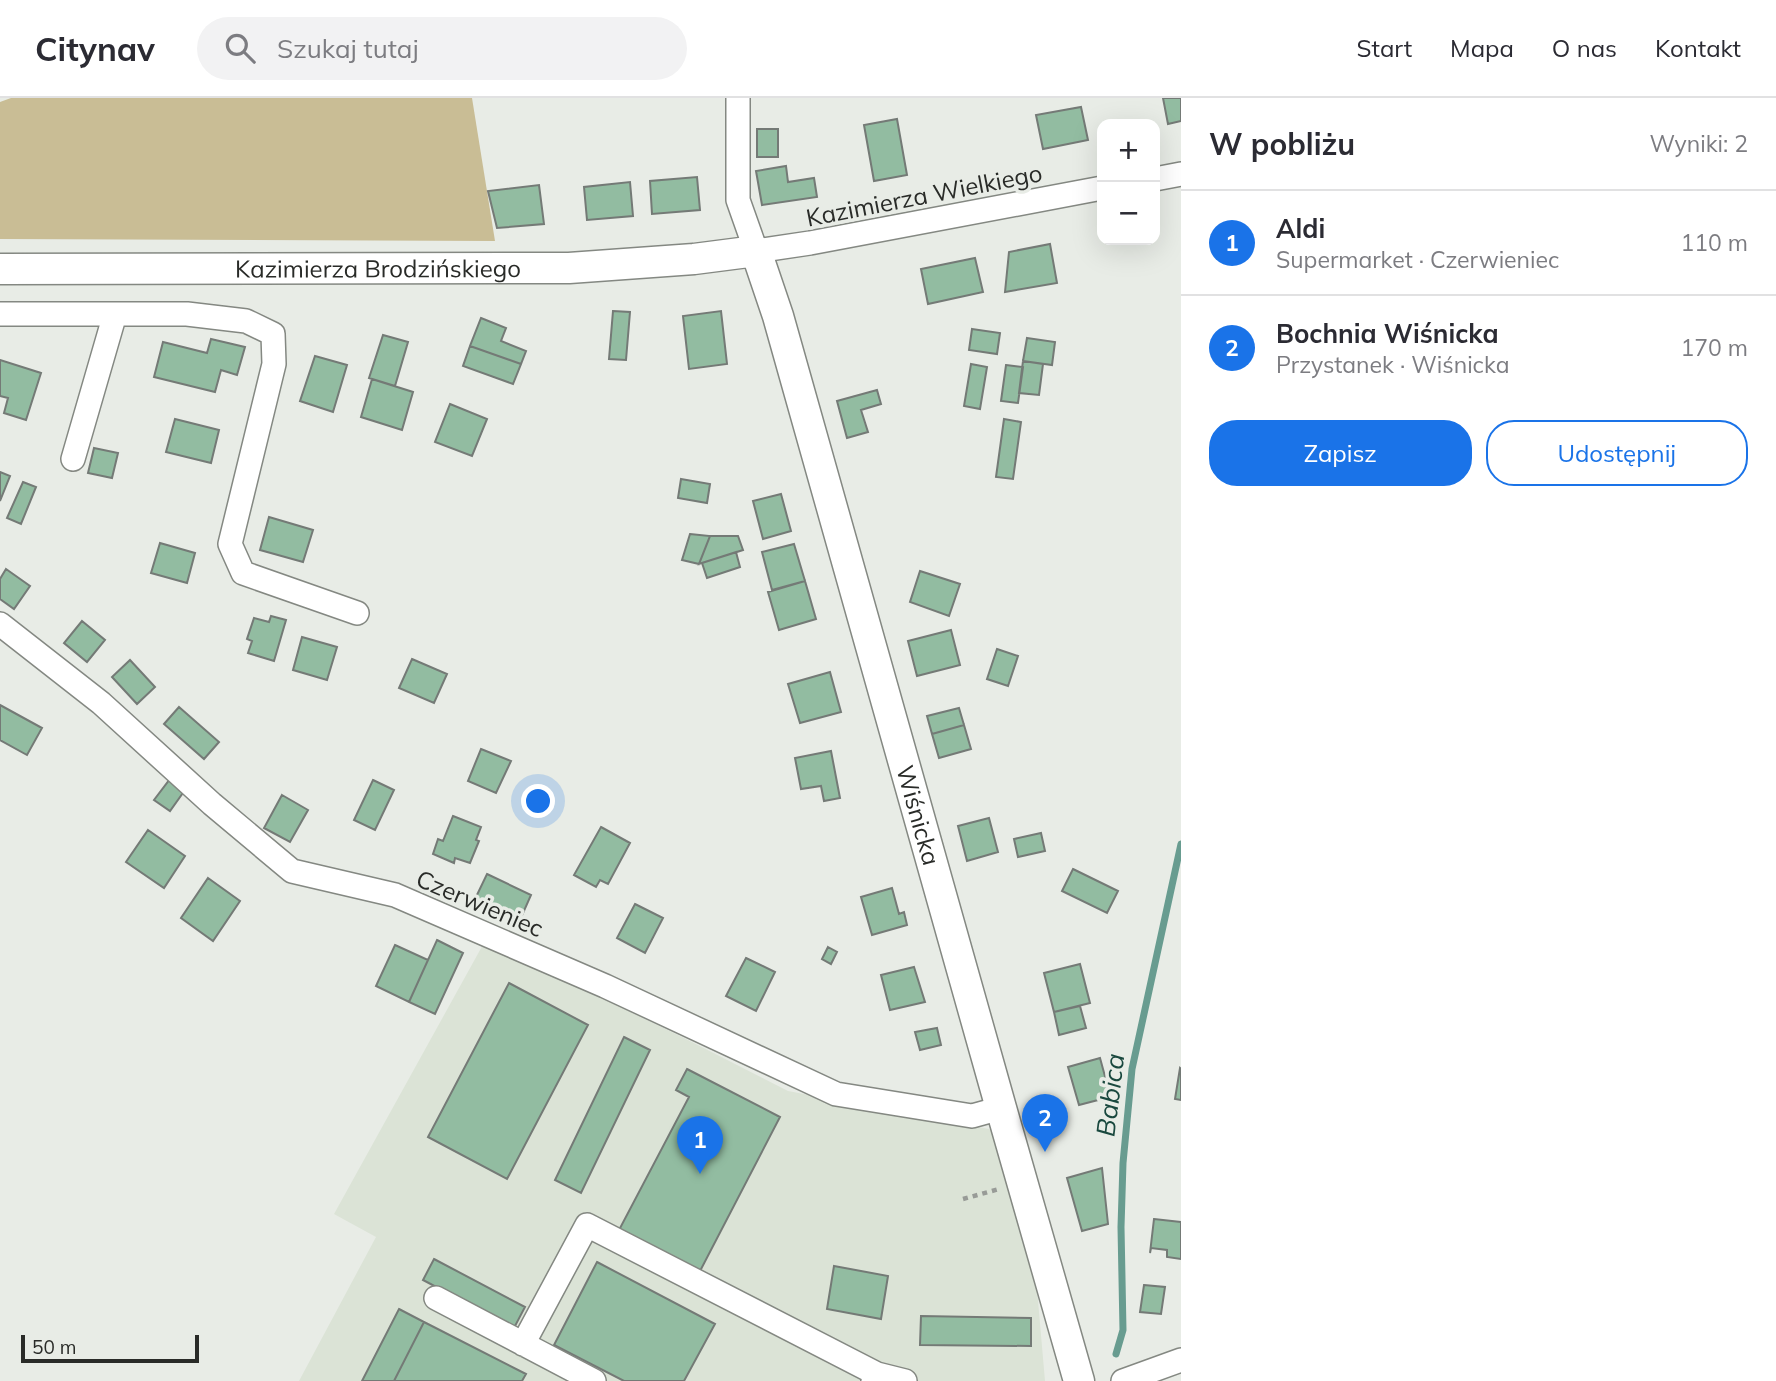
<!DOCTYPE html>
<html lang="pl">
<head>
<meta charset="utf-8">
<style>
	:root { --surface:#fff; --page:#f2f2f3; --text:#2b2b33; --muted:#7c7c81; --line:#e1e1e2; --accent:#1a73e8 }
	body { margin:0; font-family:Mulish,sans-serif; background:var(--page); color:var(--text) }
	.controls { position:absolute; right:21px; top:21px; display:grid; overflow:hidden; border-radius:14px; box-shadow:0 7px 28px #0002 }
	.controls button { width:63px; height:63px; display:grid; place-items:center; padding:0; border:0; border-bottom:2px solid var(--line); background:var(--surface); color:var(--text); font:35px sans-serif }
	.scale { position:absolute; left:21px; bottom:18px; width:178px; box-sizing:border-box; padding-left:7px; border:4px solid #292b28; border-top:0; font-size:19px; line-height:24px; white-space:nowrap; color:#292b28; -webkit-text-stroke:5px #e8ece6; paint-order:stroke }
	.you { position:absolute; left:539px; top:704px; width:24px; height:24px; margin:-18px; border:5px solid #fff; border-radius:50%; background:#1a73e8; box-shadow:0 0 0 10px #1a73e833 }
	.badge { display:grid; place-items:center; width:46px; height:46px; border-radius:50%; background:var(--accent); color:#fff; font-size:23px; font-weight:700 }
	.pin { position:absolute; translate:-50% -58px; filter:drop-shadow(0 2px 4px #0008) }
	.pin::after { content:''; position:absolute; top:37px; width:24px; height:21px; background:inherit; clip-path:polygon(0 0,100% 0,50% 100%) }
	.list { margin:0; padding:0; list-style:none }
	h2 { display:flex; justify-content:space-between; align-items:center; height:91px; margin:0; padding:0 28px; font-size:30px }
	h2 small { font-size:23px; font-weight:400; color:var(--muted) }
	.list li { display:grid; grid-template-columns:46px 1fr auto; gap:21px; align-items:center; box-sizing:border-box; height:105px; padding:0 28px; border-top:2px solid var(--line) }
	.list b { display:block; font-size:26px; white-space:nowrap }
	.list p { margin:0; font-size:23px; white-space:nowrap; color:var(--muted) }
	.list em { font-size:23px; font-style:normal; color:var(--muted) }
	.actions { display:flex; gap:14px; padding:21px 28px }
	.actions a { flex:1; padding:16px 0; border:2px solid var(--accent); border-radius:28px; text-align:center; font-size:24px; color:var(--accent) }
	.actions .main { background:var(--accent); color:#fff }
	.icon { flex:none; width:38px; height:38px; fill:none; stroke:currentColor; stroke-width:2; stroke-linecap:round; stroke-linejoin:round }
	.map { position:relative; flex:none; width:1181px; height:1283px; overflow:hidden }
	header { display:flex; align-items:center; gap:42px; box-sizing:border-box; height:98px; padding:0 35px; background:var(--surface); border-bottom:2px solid var(--line) }
	header strong { font-size:33px }
	nav { display:flex; gap:38px; margin-inline-start:auto; font-size:24px }
	.search { width:490px; height:63px; background:var(--page); display:flex; align-items:center; gap:18px; box-sizing:border-box; padding:0 24px; border-radius:38px; color:var(--muted); font-size:26px }
	main { display:flex }
	aside { flex:1; background:var(--surface) }
	.map>svg:first-child { display:block }
	.built { fill:#dbe3d6 }
	.green { fill:#c9bd95 }
	.lines { fill:none; stroke-linecap:round; stroke-linejoin:round }
	.stream { stroke:#689c90; stroke-width:7 }
	.building { fill:#92bca1; stroke:#747a76; stroke-width:2 }
	.minor-casing { stroke:#848882; stroke-width:26 }
	.major-casing { stroke:#848882; stroke-width:33 }
	.path { stroke:#989b97; stroke-width:4.5; stroke-dasharray:5 5; stroke-linecap:butt }
	.minor { stroke:#fff; stroke-width:23 }
	.major { stroke:#fff; stroke-width:30 }
	.labels { text-anchor:middle; dominant-baseline:central; stroke-width:7; stroke-linejoin:round; paint-order:stroke }
	.street-label { font-size:24px; fill:#292b28; stroke:#e8ece6 }
	.water-label { font-size:26px; font-style:italic; fill:#19483e; stroke:#e8ece6 }
</style>
</head>
<body>
<header>
<strong>Citynav</strong>
<div class="search"><svg class="icon" aria-label="search" viewBox="0 0 24 24"><circle cx="10" cy="10" r="6"/><path d="M15 15l6 6"/></svg>Szukaj tutaj</div>
<nav><a>Start</a><a>Mapa</a><a>O nas</a><a>Kontakt</a></nav>
</header>
<main>
<div class="map">
<svg width="1181" height="1283" viewBox="0 0 1181 1283">
	<rect width="100%" height="100%" fill="#e8ece6"/>
	<!-- built -->
	<path class="built" d="M485,843L682,939L788,993L994,1032L1006,1055L1037,1191L1045,1283H299L376,1139L334,1116Z"/>
	<!-- green -->
	<path class="green" d="M11,0H472L495,143L0,141V4Z"/>
	<g class="lines">
		<!-- stream -->
		<path class="stream" d="M1116,1256L1123,1232L1121,1129L1123,1065L1132,971L1181,746"/>
	</g>
	<!-- building -->
	<path class="building" d="M1163,0H1181V23L1168,26Z
		M1081,9L1088,42L1043,51L1036,17Z
		M897,21L907,77L874,83L864,27Z
		M757,31H778V59H757Z
		M786,68L788,84L814,80L817,99L762,107L756,73Z
		M697,79L700,112L652,116L650,83Z
		M630,84L633,118L587,122L584,89Z
		M539,87L544,126L497,130L488,93Z
		M1050,146L1057,185L1005,194L1009,154Z
		M975,160L983,194L928,206L921,171Z
		M613,213L630,214L626,262L609,261Z
		M721,213L727,266L689,271L683,218Z
		M481,220L506,230L501,243L526,253L521,266L470,248Z
		M972,231L1000,235L997,256L969,252Z
		M383,237L408,244L395,288L369,280Z
		M1027,240L1055,244L1052,267L1023,263Z
		M211,241L245,249L237,277L221,272L215,294L154,279L163,244L207,255Z
		M470,248L521,266L513,286L463,268Z
		M315,258L347,267L333,314L300,303Z
		M0,262L41,275L26,322L4,315L8,300L0,298Z
		M1023,263L1043,266L1039,297L1019,295Z
		M971,266L987,269L980,311L964,308Z
		M1006,267L1023,269L1018,305L1001,303Z
		M372,281L413,294L402,332L361,319Z
		M877,292L881,306L861,312L868,334L847,340L837,303Z
		M450,306L487,321L472,358L435,344Z
		M175,321L219,332L211,365L166,354Z
		M1004,321L1021,324L1013,381L996,379Z
		M94,350L118,355L112,380L88,375Z
		M0,374L10,378L0,403Z
		M681,381L710,386L707,405L678,400Z
		M23,384L36,389L21,426L7,420Z
		M781,396L791,433L763,441L753,403Z
		M269,419L313,432L303,464L260,452Z
		M690,436L710,438L699,466L682,462Z
		M710,438H738L743,452L699,466Z
		M160,445L195,455L187,485L151,475Z
		M794,446L805,483L772,492L762,454Z
		M736,454L740,469L707,480L702,465Z
		M6,471L30,488L14,511L0,501V481Z
		M920,473L960,486L949,518L910,504Z
		M805,483L816,521L779,532L768,494Z
		M271,518L286,522L274,563L248,555L252,543L247,541L254,520L269,524Z
		M82,523L105,542L87,564L64,545Z
		M951,532L960,567L917,578L908,543Z
		M302,539L337,549L327,582L293,572Z
		M997,551L1018,558L1008,588L987,581Z
		M412,561L447,576L434,605L399,590Z
		M130,562L155,589L137,606L112,579Z
		M830,574L841,614L800,625L788,586Z
		M0,607L42,630L27,657L0,642Z
		M179,609L219,644L204,661L164,626Z
		M959,610L964,627L932,636L927,618Z
		M964,627L971,651L939,660L932,636Z
		M481,651L511,663L496,695L468,683Z
		M831,653L840,700L824,703L821,688L801,691L795,660Z
		M170,681L185,692L170,713L154,702Z
		M373,682L394,692L375,732L354,722Z
		M282,697L308,712L290,744L264,730Z
		M453,718L481,729L476,742L479,743L470,765L455,760L454,765L433,756L438,741L443,743Z
		M989,720L998,754L967,763L958,728Z
		M601,729L630,745L608,786L600,782L596,789L574,777Z
		M148,732L185,758L164,790L126,764Z
		M1041,735L1045,753L1018,759L1014,741Z
		M1073,771L1118,793L1107,815L1062,793Z
		M487,776L531,797L520,822L475,801Z
		M208,780L240,803L213,843L181,820Z
		M892,790L899,816L904,814L907,827L872,837L861,799Z
		M635,806L663,820L645,855L617,840Z
		M437,842L463,855L435,916L409,904Z
		M395,847L428,862L409,904L376,888Z
		M828,849L837,854L831,866L822,861Z
		M746,860L775,874L756,913L726,898Z
		M1080,866L1090,905L1054,914L1044,875Z
		M914,869L925,904L890,912L881,877Z
		M509,885L588,927L507,1081L428,1039Z
		M1080,908L1086,930L1059,937L1054,914Z
		M937,930L941,947L920,952L915,934Z
		M624,939L650,952L581,1095L555,1082Z
		M1100,960L1112,1004L1104,1006L1102,1001L1079,1007L1068,969Z
		M1180,970L1181,971V1002L1175,1001Z
		M687,971L780,1019L699,1175L619,1132L689,999L676,992Z
		M1102,1070L1108,1126L1082,1133L1067,1080Z
		M1154,1121L1181,1124V1161L1167,1159V1152L1151,1150L1150,1155Z
		M434,1161L525,1209L514,1230L423,1182Z
		M597,1164L715,1226L684,1283H624L554,1247Z
		M834,1168L888,1178L881,1221L827,1211Z
		M1144,1187L1165,1189L1161,1216L1140,1214Z
		M399,1211L424,1224L394,1283H362Z
		M921,1218L1031,1220V1248L920,1247Z
		M424,1224L526,1276L522,1283H394Z"/>
	<g class="lines">
		<!-- minor casing -->
		<g class="minor-casing">
			<path id="minor" d="M738,0V102L756,153L810,145L1102,90
				M1155,81L1181,76
				M0,216H187L246,223L273,236L274,266L230,446L243,475L357,515
				M73,361L115,216
				M0,526L101,605L212,706L292,773L395,797L605,888L836,996L972,1018L1001,1010
				M436,1200L594,1283
				M523,1246L587,1127L877,1276
				M873,1283L877,1276L905,1283
				M1123,1283L1181,1262"/>
		</g>
		<!-- major casing -->
		<g class="major-casing">
			<g id="major">
				<path id="s1" d="M0,171L569,170L694,161L756,153L778,218L1001,1010L1079,1283"/>
			</g>
		</g>
		<!-- path -->
		<path class="path" d="M963,1101L999,1091"/>
		<!-- minor -->
		<use href="#minor" class="minor"/>
		<!-- major -->
		<use href="#major" class="major"/>
	</g>
	<g class="labels">
		<!-- street labels -->
		<g class="street-label">
			<text transform="translate(924 97) rotate(-11)">Kazimierza Wielkiego</text>
			<text stroke="none"><textPath href="#s1" startOffset="378">Kazimierza Brodzińskiego</textPath></text>
			<text stroke="none"><textPath href="#s1" startOffset="1344">Wiśnicka</textPath></text>
			<text transform="translate(480 805) rotate(23)">Czerwieniec</text>
		</g>
		<!-- water labels -->
		<g class="water-label">
			<text transform="translate(1110 997) rotate(-83)">Babica</text>
		</g>
	</g>
</svg>
<div class="controls">
<button>+</button>
<button>−</button>
</div>
<div class="scale">50 m</div>
<div class="you"></div>
<div class="pin badge" style="left:700px;top:1076px">1</div>
<div class="pin badge" style="left:1045px;top:1054px">2</div>
</div>
<aside>
<h2>W pobliżu<small>Wyniki: 2</small></h2>
<ul class="list">
<li><span class="badge">1</span><div><b>Aldi</b><p>Supermarket · Czerwieniec</p></div><em>110 m</em></li>
<li><span class="badge">2</span><div><b>Bochnia Wiśnicka</b><p>Przystanek · Wiśnicka</p></div><em>170 m</em></li>
</ul>
<div class="actions"><a class="main">Zapisz</a><a>Udostępnij</a></div>
</aside>
</main>
</body>
</html>
